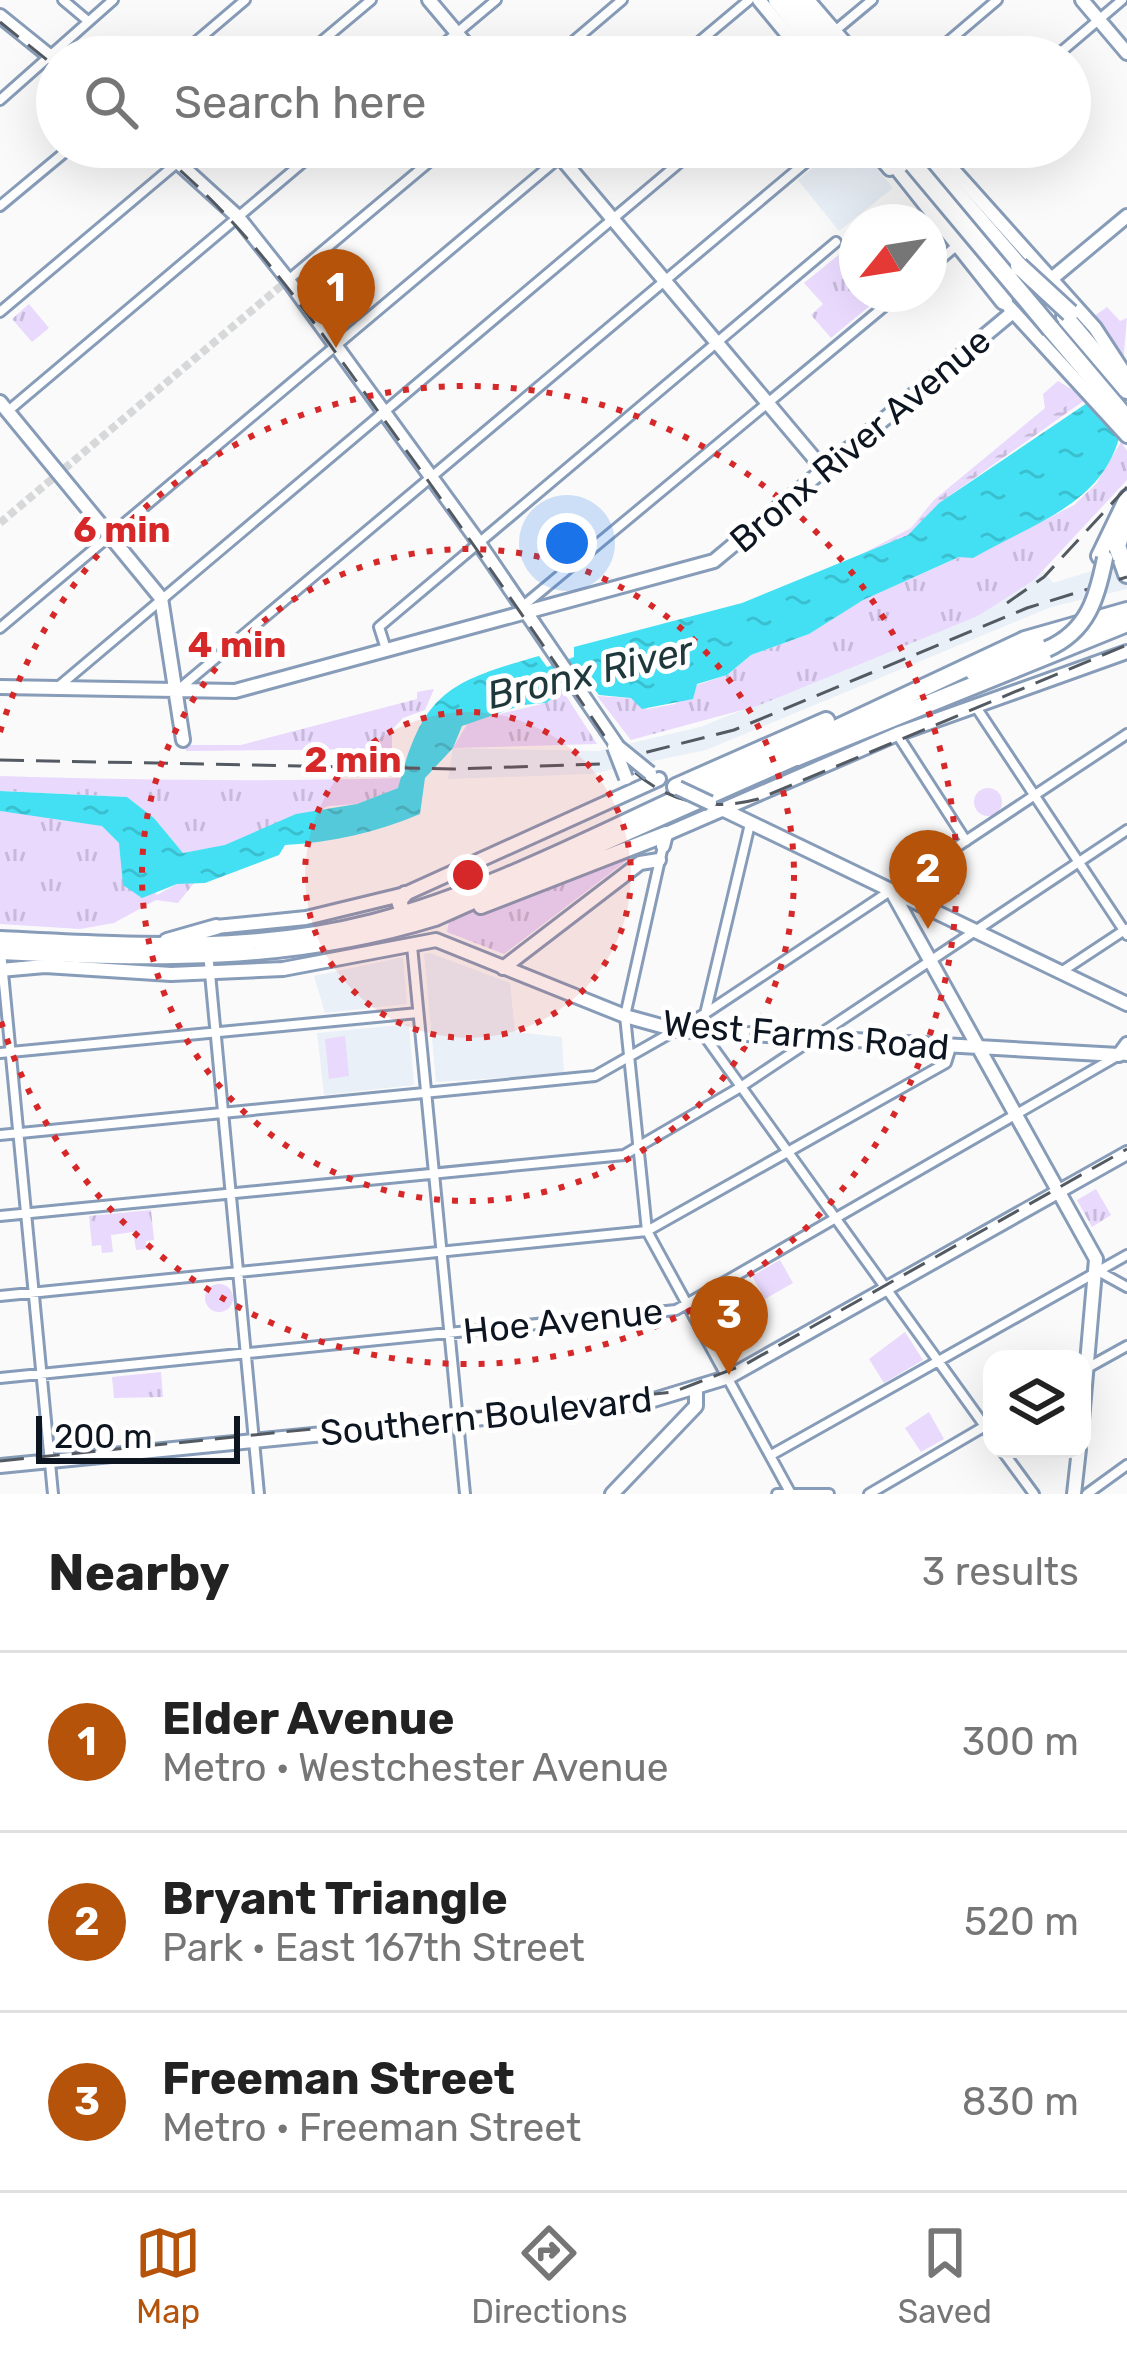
<!DOCTYPE html>
<html lang="en">
<head>
<meta charset="utf-8">
<style>
	:root { --surface:#fff; --page:#f2f2f2; --text:#222; --muted:#767676; --line:#e0e0e0; --accent:#b45309 }
	body { margin:0; font-family:Rubik,sans-serif; background:var(--page); color:var(--text) }
	.controls { position:absolute; right:36px; bottom:36px; display:grid; overflow:hidden; border-radius:24px; box-shadow:0 12px 48px #0002 }
	.controls button { width:108px; height:108px; display:grid; place-items:center; padding:0; border:0; border-bottom:3px solid var(--line); background:var(--surface); color:var(--text); font:60px sans-serif }
	.compass { position:absolute; left:839px; top:204px; width:108px; height:108px; border-radius:50%; background:var(--surface); box-shadow:0 12px 48px #0002; rotate:240deg }
	.scale { position:absolute; left:36px; bottom:30px; width:204px; box-sizing:border-box; padding-left:12px; border:6px solid #0d1520; border-top:0; font-size:33px; line-height:42px; white-space:nowrap; color:#0d1520; -webkit-text-stroke:9px #fff; paint-order:stroke }
	.you { position:absolute; left:567px; top:543px; width:42px; height:42px; margin:-30px; border:9px solid #fff; border-radius:50%; background:#1a73e8; box-shadow:0 0 0 18px #1a73e833 }
	.badge { display:grid; place-items:center; width:78px; height:78px; border-radius:50%; background:var(--accent); color:#fff; font-size:39px; font-weight:700 }
	.pin { position:absolute; translate:-50% -99px; filter:drop-shadow(0 3px 6px #0008) }
	.pin::after { content:''; position:absolute; top:63px; width:42px; height:36px; background:inherit; clip-path:polygon(0 0,100% 0,50% 100%) }
	.list { margin:0; padding:0; list-style:none }
	h2 { display:flex; justify-content:space-between; align-items:center; height:156px; margin:0; padding:0 48px; font-size:51px }
	h2 small { font-size:39px; font-weight:400; color:var(--muted) }
	.list li { display:grid; grid-template-columns:78px 1fr auto; gap:36px; align-items:center; box-sizing:border-box; height:180px; padding:0 48px; border-top:3px solid var(--line) }
	.list b { display:block; font-size:45px; white-space:nowrap }
	.list p { margin:0; font-size:39px; white-space:nowrap; color:var(--muted) }
	.list em { font-size:39px; font-style:normal; color:var(--muted) }
	.icon { flex:none; width:66px; height:66px; fill:none; stroke:currentColor; stroke-width:2; stroke-linecap:round; stroke-linejoin:round }
	.map { position:relative; flex:none; width:1127px; height:1494px; overflow:hidden }
	.search { position:absolute; background:var(--surface); box-shadow:0 12px 48px #0002; left:36px; right:36px; top:36px; height:132px; display:flex; align-items:center; gap:30px; box-sizing:border-box; padding:0 42px; border-radius:66px; color:var(--muted); font-size:45px }
	.sheet { height:696px; background:var(--surface) }
	nav { display:flex; justify-content:space-around; align-items:center; box-sizing:border-box; height:168px; border-top:3px solid var(--line); background:var(--surface); font-size:33px; color:var(--muted) }
	nav a { display:grid; justify-items:center; gap:6px }
	nav .on { color:var(--accent) }
	.map>svg:first-child { display:block }
	.built { fill:#eaf0f7 }
	.green { fill:#e8d9fd }
	.wetland { fill:url(#wetland-marsh) }
	.park { fill:url(#park-tufts) }
	.water { fill:url(#water-ripples) }
	.lines { fill:none; stroke-linecap:round; stroke-linejoin:round }
	.street-tunnel { stroke:#d6d8d9; stroke-width:8; stroke-dasharray:8 4; stroke-linecap:butt }
	.street-casing { stroke:#879cb8; stroke-width:14 }
	.secondary-casing { stroke:#879cb8; stroke-width:18 }
	.primary-casing { stroke:#879cb8; stroke-width:20 }
	.highway-casing { stroke:#879cb8; stroke-width:22 }
	.street { stroke:#fff; stroke-width:8 }
	.secondary { stroke:#fff; stroke-width:12 }
	.primary { stroke:#fff; stroke-width:14 }
	.highway { stroke:#fff; stroke-width:16 }
	.rail { stroke:#545a62; stroke-width:3; stroke-dasharray:24 12; stroke-linecap:butt }
	.secondary-bridge-casing { stroke:#879cb8; stroke-width:18; stroke-linecap:butt }
	.primary-bridge-casing { stroke:#879cb8; stroke-width:20; stroke-linecap:butt }
	.highway-bridge-casing { stroke:#879cb8; stroke-width:22; stroke-linecap:butt }
	.secondary-bridge { stroke:#fff; stroke-width:12 }
	.primary-bridge { stroke:#fff; stroke-width:14 }
	.highway-bridge { stroke:#fff; stroke-width:16 }
	.ring { fill:none; stroke:#d62828; stroke-width:6; stroke-dasharray:6 12 }
	.labels { text-anchor:middle; dominant-baseline:central; stroke-width:10; stroke-linejoin:round; paint-order:stroke }
	.street-label { font-size:36px; fill:#0d1520; stroke:#fff }
	.water-label { font-size:39px; font-style:italic; fill:#1f383b; stroke:#fff }
	.centre { fill:#d62828; stroke:#fff; stroke-width:6 }
	.ring-label { font-size:36px; text-anchor:middle; font-weight:bold; fill:#d62828; stroke:#fff; stroke-width:10; stroke-linejoin:round; paint-order:stroke }
</style>
</head>
<body>
<div class="map">
<svg width="1127" height="1494" viewBox="0 0 1127 1494">
	<defs>
		<pattern id="wetland-marsh" width="20" height="14" patternUnits="userSpaceOnUse" patternTransform="scale(3)"><rect width="20" height="14" fill="#e8d9fd"/><path d="M1 5h8M5 5V1M11 12h8M15 12V8" fill="none" stroke="#c6b9d9"/></pattern>
		<pattern id="park-tufts" width="24" height="20" patternUnits="userSpaceOnUse" patternTransform="scale(3)"><rect width="24" height="20" fill="#e8d9fd"/><path d="M3 7l-1-3M5 7V3M7 7l1-3M15 17l-1-3M17 17v-4M19 17l1-3" fill="none" stroke="#c6b9d9"/></pattern>
		<pattern id="water-ripples" width="26" height="14" patternUnits="userSpaceOnUse" patternTransform="scale(3)"><rect width="26" height="14" fill="#42e0f2"/><path d="M2 4q2-2 4 0t4 0M15 11q2-2 4 0t4 0" fill="none" stroke="#39bfcf"/></pattern>
	</defs>
	<rect width="100%" height="100%" fill="#fafafa"/>
	<!-- built -->
	<path class="built" d="M838,147H859L893,188L839,231L798,180Z
		M1126,560L1127,589L1051,607L706,750L591,774L448,779L453,748L598,751L700,727L978,616L1044,571L1053,583Z
		M430,953L510,983L515,1032L562,1037L564,1074L436,1082L424,954Z
		M403,957L407,1004L325,1013L314,976Z
		M409,1024L414,1085L324,1095L317,1033Z"/>
	<!-- green -->
	<path class="green" d="M1107,307L1120,321L1127,318L1123,363L1093,317Z
		M1058,381L1081,395L940,497L907,534L860,555L911,528L934,500L1045,408L1043,394Z
		M974 802a14 14 0 1 1 28 0a14 14 0 1 1-28 0Z
		M345,1036L349,1076L329,1079L325,1039Z
		M780,1260L793,1283L765,1299L752,1276Z
		M905,1332L923,1360L884,1383L869,1359Z
		M929,1412L944,1439L921,1452L905,1428Z"/>
	<!-- wetland -->
	<path class="wetland" d="M1081,395L1085,400L939,503L908,535L860,555L907,534L940,497Z"/>
	<!-- park -->
	<path class="park" d="M857,240V294H884L831,338L811,315L823,304L804,283Z
		M29,304L49,328L32,342L12,319Z
		M1121,442L1127,451V480L1034,580L978,616L757,706L631,740L597,696L631,698L648,709L675,704L697,685L727,675L751,655L809,634L862,600L960,557H973L1074,505L1096,484Z
		M434,689L425,710L403,718L392,730V749L186,751V745H241L417,699V692Z
		M563,691L597,744L453,748L469,721L546,703Z
		M0,776C139,780 261,782 401,778L398,788L357,804L329,806L225,846L183,853L154,818L127,797L0,791Z
		M0,811L97,823L121,832L120,845L157,895L177,884L194,883L178,903L156,900L114,923L80,929L0,924Z
		M638,852L504,954L447,932L449,921Z
		M1096,1189L1111,1215L1092,1227L1077,1200Z
		M151,1210L154,1240L146,1241L147,1249L136,1250L133,1232L111,1235L113,1252L102,1253L101,1245L92,1246L89,1216Z
		M205 1298a14 14 0 1 1 28 0a14 14 0 1 1-28 0Z
		M161,1372L163,1397L114,1398L112,1377Z"/>
	<!-- water -->
	<path class="water" d="M1127,376C1127,496 1065,507 973,558L959,557L863,600L809,634L751,655L727,675L697,684L693,699L642,709L631,698L599,695L584,676L559,684L563,691L546,703L522,705L462,726L453,748L425,778L420,814C377,832 331,843 285,845L279,855L205,883L177,884L142,898L123,885L119,843L102,826L0,811V791L127,797L154,818L183,853L225,845L296,814L357,804L398,788C423,693 447,682 539,656L547,667L574,657V647L742,603L908,535L939,503Z"/>
	<g class="lines">
		<!-- street-tunnel -->
		<path class="street-tunnel" d="M0,523L288,280"/>
		<!-- street casing -->
		<g class="street-casing">
			<path id="street" d="M63,0L88,21
				M836,30L872,0
				M178,57L245,0
				M303,57L371,0
				M428,57L496,0
				M555,57L622,0
				M681,57L749,0
				M930,57L997,0
				M1055,57L1122,0
				M0,100L113,0
				M0,206L71,147
				M929,269L955,247
				M293,276L447,147
				M0,312L196,147
				M8,411L321,147
				M523,606L899,294
				M0,628L572,147
				M386,649L379,627L836,242
				M58,687L698,147
				M179,689L824,147
				M976,707L1127,935
				M897,734L966,841
				M750,824L701,1031L992,1436
				M663,846L625,1016L647,1231L791,1494
				M412,946L465,1494
				M1,952L53,1494
				M208,952L259,1494
				M1061,972L1126,929
				M0,1053L418,1013
				M0,1135L595,1076L706,1013L1127,734
				M0,1216L624,1155L739,1088L1127,830
				M1098,1271L1127,1287
				M0,1296L647,1231L946,1063L951,1047
				M1089,1367L1127,1346
				M0,1378L676,1310L1119,1055L1127,1056
				M1001,1449L1034,1494
				M773,1454L1127,1255
				M777,1494H829
				M869,1494L992,1422
				M1087,1494L1127,1465"/>
		</g>
		<!-- secondary casing -->
		<g class="secondary-casing">
			<path id="secondary" d="M429,0L477,57
				M759,0L806,57
				M808,0L857,57
				M1082,0L1127,53
				M0,16L57,62
				M161,147L238,217L288,280L474,536L618,747
				M552,147L824,470
				M871,147L890,169
				M933,147L1095,328L1127,377
				M1049,281L1127,216
				M1009,307L1127,436
				M0,402L161,598L183,740
				M0,687L235,691L714,561L1013,312
				M722,809L1127,1004
				M663,846L666,834L897,734L1127,652
				M891,890L1096,1259L1082,1420
				M216,927L306,918L405,894L659,779
				M503,968L640,863L659,860
				M0,970L45,966L171,974L283,969L436,940L625,1016L676,1030L1119,1055L1127,1044
				M0,1466L647,1402L729,1377L1127,1153
				M612,1494L696,1406V1390
				M1074,1494L1079,1449"/>
		</g>
		<!-- primary casing -->
		<g class="primary-casing">
			<path id="primary" d="M1099,556L1127,498
				M973,673L1044,643
				M405,894L399,901L406,922
				M481,906L666,834
				M0,939C125,945 250,954 373,922C522,883 659,798 803,744
				M167,941L216,927
				M0,952C150,959 290,963 435,918L802,755"/>
		</g>
		<!-- highway casing -->
		<g class="highway-casing">
			<path id="highway" d="M777,0L823,57
				M793,0L841,57
				M882,147L1004,301
				M898,147L913,164
				M916,147L1019,266
				M1065,317L1127,390
				M1051,329L1127,419
				M1127,515L1117,546L1127,574
				M797,747L1025,640L1127,611
				M797,757L1127,623
				M676,787L826,721"/>
		</g>
		<!-- street -->
		<use href="#street" class="street"/>
		<!-- secondary -->
		<use href="#secondary" class="secondary"/>
		<!-- primary -->
		<use href="#primary" class="primary"/>
		<!-- highway -->
		<use href="#highway" class="highway"/>
		<!-- rail -->
		<path class="rail" d="M0,22L57,68
			M153,147C247,224 302,306 372,403C455,517 535,632 613,749C650,796 700,815 758,799L1127,645
			M1007,603L1044,577L1127,487
			M0,760L453,769L600,764L734,730L1027,608L1127,577
			M0,1461L673,1392L746,1364L1127,1149"/>
		<!-- secondary-bridge casing -->
		<g class="secondary-bridge-casing">
			<path id="secondary-bridge" d="M614,747L626,778
				M618,747L650,773
				M678,788L710,803"/>
		</g>
		<!-- primary-bridge casing -->
		<g class="primary-bridge-casing">
			<path id="primary-bridge" d="M1047,649C1088,631 1097,598 1105,558"/>
		</g>
		<!-- highway-bridge casing -->
		<g class="highway-bridge-casing">
			<path id="highway-bridge" d="M913,164L1051,329
				M1019,266L1070,313"/>
		</g>
		<!-- secondary-bridge -->
		<use href="#secondary-bridge" class="secondary-bridge"/>
		<!-- primary-bridge -->
		<use href="#primary-bridge" class="primary-bridge"/>
		<!-- highway-bridge -->
		<use href="#highway-bridge" class="highway-bridge"/>
	</g>
	<!-- distance rings -->
	<circle cx="468" cy="875" r="163" fill="#d62828" fill-opacity=".12"/>
	<g class="ring">
		<circle cx="468" cy="875" r="163"/>
		<circle cx="468" cy="875" r="326"/>
		<path d="M0 732A489 489 0 1 1 0 1018"/>
	</g>
	<g class="labels">
		<!-- street labels -->
		<g class="street-label">
			<text transform="translate(860 440) rotate(-40)">Bronx River Avenue</text>
			<text transform="translate(806 1035) rotate(5)">West Farms Road</text>
			<text transform="translate(563 1321) rotate(-6)">Hoe Avenue</text>
			<text transform="translate(486 1416) rotate(-6)">Southern Boulevard</text>
		</g>
		<!-- water labels -->
		<g class="water-label">
			<text transform="translate(590 673) rotate(-13)">Bronx River</text>
		</g>
	</g>
	<circle cx="468" cy="875" r="18" class="centre"/>
	<g class="ring-label">
		<text x="122" y="542">6 min</text>
		<text x="237" y="657">4 min</text>
		<text x="353" y="772">2 min</text>
	</g>
</svg>
<div class="controls">
<button><svg class="icon" aria-label="layers" viewBox="0 0 24 24"><path d="M12 4l9 5-9 5-9-5zM3 14l9 5 9-5"/></svg></button>
</div>
<svg class="compass" viewBox="-18 -18 36 36"><path d="M0-13l5 13h-10z" fill="#e53935"/><path d="M0 13l5-13h-10z" fill="#767676"/></svg>
<div class="scale">200 m</div>
<div class="you"></div>
<div class="pin badge" style="left:336px;top:348px">1</div>
<div class="pin badge" style="left:928px;top:929px">2</div>
<div class="pin badge" style="left:729px;top:1375px">3</div>
<div class="search"><svg class="icon" aria-label="search" viewBox="0 0 24 24"><circle cx="10" cy="10" r="6"/><path d="M15 15l6 6"/></svg>Search here</div>
</div>
<section class="sheet">
<h2>Nearby<small>3 results</small></h2>
<ul class="list">
<li><span class="badge">1</span><div><b>Elder Avenue</b><p>Metro · Westchester Avenue</p></div><em>300 m</em></li>
<li><span class="badge">2</span><div><b>Bryant Triangle</b><p>Park · East 167th Street</p></div><em>520 m</em></li>
<li><span class="badge">3</span><div><b>Freeman Street</b><p>Metro · Freeman Street</p></div><em>830 m</em></li>
</ul>
</section>
<nav>
<a class="on"><svg class="icon" aria-label="map" viewBox="0 0 24 24"><path d="M3 6l6-2 6 2 6-2v14l-6 2-6-2-6 2zM9 4v14M15 6v14"/></svg>Map</a>
<a><svg class="icon" aria-label="directions" viewBox="0 0 24 24"><path d="M12 3l9 9-9 9-9-9zM9 14v-3h6M13 9l2 2-2 2"/></svg>Directions</a>
<a><svg class="icon" aria-label="saved" viewBox="0 0 24 24"><path d="M7 4h10v16l-5-4-5 4z"/></svg>Saved</a>
</nav>
</body>
</html>
